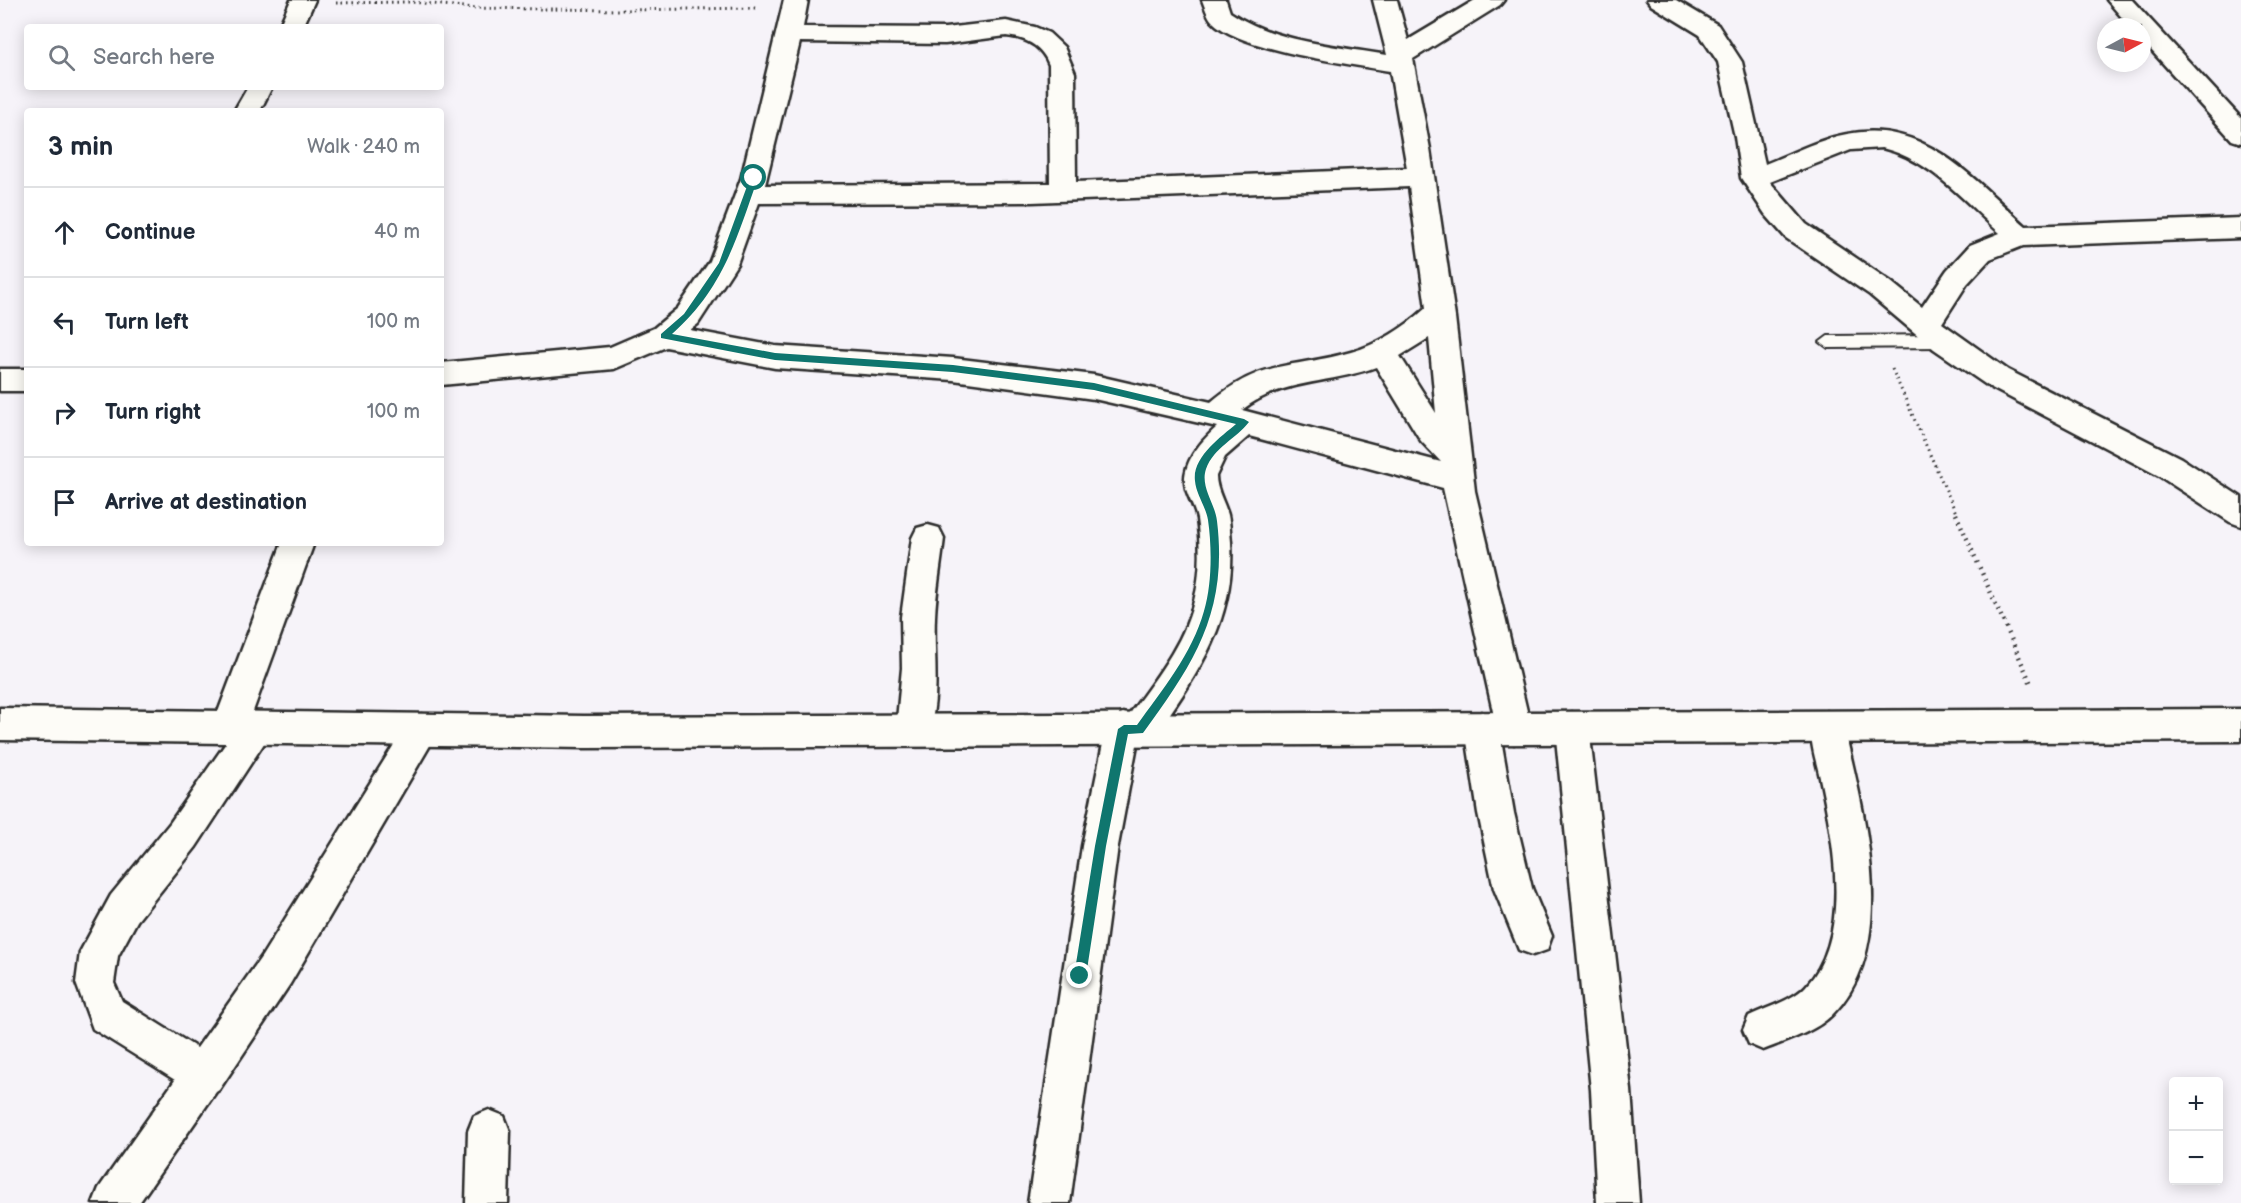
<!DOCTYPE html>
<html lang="en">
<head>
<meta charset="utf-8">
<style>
	:root { --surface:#fff; --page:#f6f6f7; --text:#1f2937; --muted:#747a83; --line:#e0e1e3 }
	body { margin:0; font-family:"Balsamiq Sans",sans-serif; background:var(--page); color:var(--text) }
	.controls { position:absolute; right:18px; bottom:18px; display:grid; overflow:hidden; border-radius:6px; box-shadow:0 3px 15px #0003 }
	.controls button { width:54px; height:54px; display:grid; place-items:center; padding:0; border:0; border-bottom:2px solid var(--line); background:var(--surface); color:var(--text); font:30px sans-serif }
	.compass { position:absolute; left:2097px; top:18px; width:54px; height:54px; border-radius:50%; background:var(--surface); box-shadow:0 3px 15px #0003; rotate:83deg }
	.stop { position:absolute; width:18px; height:18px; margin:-14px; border:4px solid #0f766e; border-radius:50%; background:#fff }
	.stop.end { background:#0f766e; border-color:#fff; box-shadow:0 2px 6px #0008 }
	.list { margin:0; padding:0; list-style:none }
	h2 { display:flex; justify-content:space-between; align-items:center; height:78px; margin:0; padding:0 24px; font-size:26px }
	h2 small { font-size:20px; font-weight:400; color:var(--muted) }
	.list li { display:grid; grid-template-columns:39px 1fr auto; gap:18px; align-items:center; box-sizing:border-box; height:90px; padding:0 24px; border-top:2px solid var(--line) }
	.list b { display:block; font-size:22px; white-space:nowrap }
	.list em { font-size:20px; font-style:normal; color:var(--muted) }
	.icon { flex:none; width:33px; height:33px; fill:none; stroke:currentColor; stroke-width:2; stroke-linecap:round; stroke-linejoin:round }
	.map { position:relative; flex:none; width:2241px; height:1203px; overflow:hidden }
	.search { position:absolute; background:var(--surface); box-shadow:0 3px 15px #0003; left:24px; top:24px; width:420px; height:66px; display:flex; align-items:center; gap:15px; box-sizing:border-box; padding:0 21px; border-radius:6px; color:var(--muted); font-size:22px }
	.panel { position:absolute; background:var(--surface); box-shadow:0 3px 15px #0003; left:24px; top:108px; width:420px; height:438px; border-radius:6px }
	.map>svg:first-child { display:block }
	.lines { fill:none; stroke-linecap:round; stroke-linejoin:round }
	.service-casing { stroke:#2b2b2b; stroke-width:4 }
	.minor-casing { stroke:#2b2b2b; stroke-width:5 }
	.tertiary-casing { stroke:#2b2b2b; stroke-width:5 }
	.path-far1 { stroke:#2b2b2b; stroke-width:3; stroke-dasharray:1.5 4; stroke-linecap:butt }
	.path { stroke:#2b2b2b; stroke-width:4.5; stroke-dasharray:1.5 5; stroke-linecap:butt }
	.service { fill:#fdfcf7; fill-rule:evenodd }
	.minor { fill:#fdfcf7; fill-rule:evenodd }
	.tertiary { fill:#fdfcf7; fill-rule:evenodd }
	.route { fill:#0f766e }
</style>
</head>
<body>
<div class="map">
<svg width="2241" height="1203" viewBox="0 0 2241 1203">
	<rect width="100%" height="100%" fill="#f6f3f9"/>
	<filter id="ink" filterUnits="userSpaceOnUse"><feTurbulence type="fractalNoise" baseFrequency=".0167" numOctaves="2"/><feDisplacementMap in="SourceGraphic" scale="12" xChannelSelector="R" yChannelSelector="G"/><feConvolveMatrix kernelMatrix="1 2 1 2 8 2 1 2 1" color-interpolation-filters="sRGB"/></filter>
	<g filter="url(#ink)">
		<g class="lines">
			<!-- service casing -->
			<g class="service-casing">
				<path id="service" d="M1944,335L1952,341L1944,347L1828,348L1820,342L1828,336Z"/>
			</g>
			<!-- minor casing -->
			<g class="minor-casing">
				<path id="minor" d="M291,0H315L303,27H279Z
					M784,0H808L803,27L945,28L1006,21L1035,27L1049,33L1064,47L1075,73L1076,182L1407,168L1390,71C1350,64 1238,50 1212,21C1207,15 1205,7 1202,0H1226L1230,12C1274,42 1336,46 1387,55L1373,0H1397L1408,40L1475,0H1504L1500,5L1413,59L1430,149L1455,317L1475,491L1531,728L1526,739L1514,744L1501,739L1514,813L1532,888L1552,936L1547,950L1533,955L1519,950L1494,889L1478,813L1465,728L1470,717L1482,712L1494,716L1443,488L1249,436L1225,457L1216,476C1216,490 1224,501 1228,515C1230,524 1230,533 1231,542C1236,623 1195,678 1151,741L1137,745L1118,846L1070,1203H1028L1082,846L1106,729L1111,718L1123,713L1129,715C1154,680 1184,644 1194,601C1201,575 1201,545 1197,519C1195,509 1189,499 1186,489C1180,465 1200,442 1217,427L1094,399L953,380L775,368L666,347L614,369L441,385V363L610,347L654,328L678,308L710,261L741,179ZM1006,36C1026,38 1042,46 1049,65L1050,183L765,185L800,42L945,44ZM1409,187L1426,308C1404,328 1379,344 1351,352C1293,369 1263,358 1211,402L1094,375L953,358L775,346L690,330L698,324L737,264L759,203L1032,202ZM1429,338L1436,413L1400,356ZM1376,367L1421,441L1441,462L1242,410C1281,379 1331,384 1376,367Z
					M1647,0H1676L1718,25L1742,62L1765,164C1791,154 1819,139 1847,134C1924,118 1974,180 2026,226L2241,218V238L2023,246L1990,259L1967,284L1942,323L2008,370L2181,458L2241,497V526L2230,522L2159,476L1988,386L1934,349L1870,295L1786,238L1765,214L1741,178L1735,137L1718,62L1700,35L1651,5ZM1882,148C1930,159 1964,201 2000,233L1970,245L1947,270L1922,307L1890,281L1806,224L1770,182L1851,150Z
					M2107,0H2132L2241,118V143L2232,140L2142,40V27H2130Z
					M248,87H272L260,111H234Z
					M0,369H27V391H0Z
					M928,525L939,528L944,538C941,564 936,591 935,617C933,657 942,704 925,741L913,746L901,741L896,730L902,668L901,617L912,538L917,528Z
					M282,543H314L252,714L257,712L269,717L274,728L196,847L137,921L118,956L114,983L122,1001L197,1048L262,956L410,719L422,714L434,719L439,730L290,984L219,1090L216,1092L139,1203H93L99,1188L175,1080L93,1029L76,983L80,952L111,895L170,823L226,743L217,739L212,728Z
					M1827,711L1839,716L1844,727C1863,810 1902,946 1832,1015C1815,1032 1785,1041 1763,1050L1749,1044L1743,1030L1749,1016C1767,1007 1792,1001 1806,986C1853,935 1833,839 1820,778C1816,758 1806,734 1815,716Z
					M1572,712L1584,717L1589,728L1631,1090L1639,1203H1597L1591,1090L1555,728L1560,717Z
					M489,1110L504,1116L510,1131L508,1203H466L468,1131L474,1116Z"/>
			</g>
			<!-- tertiary casing -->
			<g class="tertiary-casing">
				<path id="tertiary" d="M0,708L584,716L2241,709V741L584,748L0,740Z"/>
			</g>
			<!-- path-far1 -->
			<path class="path-far1" d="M336,3L411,2L475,8L620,10L757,8
				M1892,369L1957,515"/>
			<!-- path -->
			<path class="path" d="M1956,514L2032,686"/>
			<!-- service -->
			<use href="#service" class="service"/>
			<!-- minor -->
			<use href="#minor" class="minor"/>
			<!-- tertiary -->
			<use href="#tertiary" class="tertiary"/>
		</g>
	</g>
	<!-- route -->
	<path class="route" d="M754,176L758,178C736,240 723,289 672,334L775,353L953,365L1094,383L1244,419L1249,422C1236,439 1214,447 1206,469C1200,487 1215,503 1217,521C1228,612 1194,663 1143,733L1128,734L1106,846L1086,976L1080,981L1074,976L1095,846L1118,729L1124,725H1137C1162,690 1192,654 1204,611C1212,585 1212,547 1208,520C1206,507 1196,494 1195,481C1192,457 1221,437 1236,424L1094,390L953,372L775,360L661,338V334L684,314L719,263L750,178Z"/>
</svg>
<div class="controls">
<button>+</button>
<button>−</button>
</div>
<svg class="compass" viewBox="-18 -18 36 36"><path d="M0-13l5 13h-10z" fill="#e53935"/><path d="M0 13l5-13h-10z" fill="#747a83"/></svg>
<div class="stop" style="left:754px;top:178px"></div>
<div class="stop end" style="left:1080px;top:976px"></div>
<div class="search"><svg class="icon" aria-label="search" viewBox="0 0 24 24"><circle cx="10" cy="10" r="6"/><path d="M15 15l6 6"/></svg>Search here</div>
<section class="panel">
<h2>3 min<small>Walk · 240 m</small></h2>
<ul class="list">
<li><svg class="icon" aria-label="ahead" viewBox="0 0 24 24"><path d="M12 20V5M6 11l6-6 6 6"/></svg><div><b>Continue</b></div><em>40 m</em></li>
<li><svg class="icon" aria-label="left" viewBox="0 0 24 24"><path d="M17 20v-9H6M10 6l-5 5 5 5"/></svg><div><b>Turn left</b></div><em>100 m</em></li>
<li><svg class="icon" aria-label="right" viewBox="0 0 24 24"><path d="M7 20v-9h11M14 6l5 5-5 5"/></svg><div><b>Turn right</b></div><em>100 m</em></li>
<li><svg class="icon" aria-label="arrive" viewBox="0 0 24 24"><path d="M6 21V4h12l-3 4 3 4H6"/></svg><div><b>Arrive at destination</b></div></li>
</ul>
</section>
</div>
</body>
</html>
